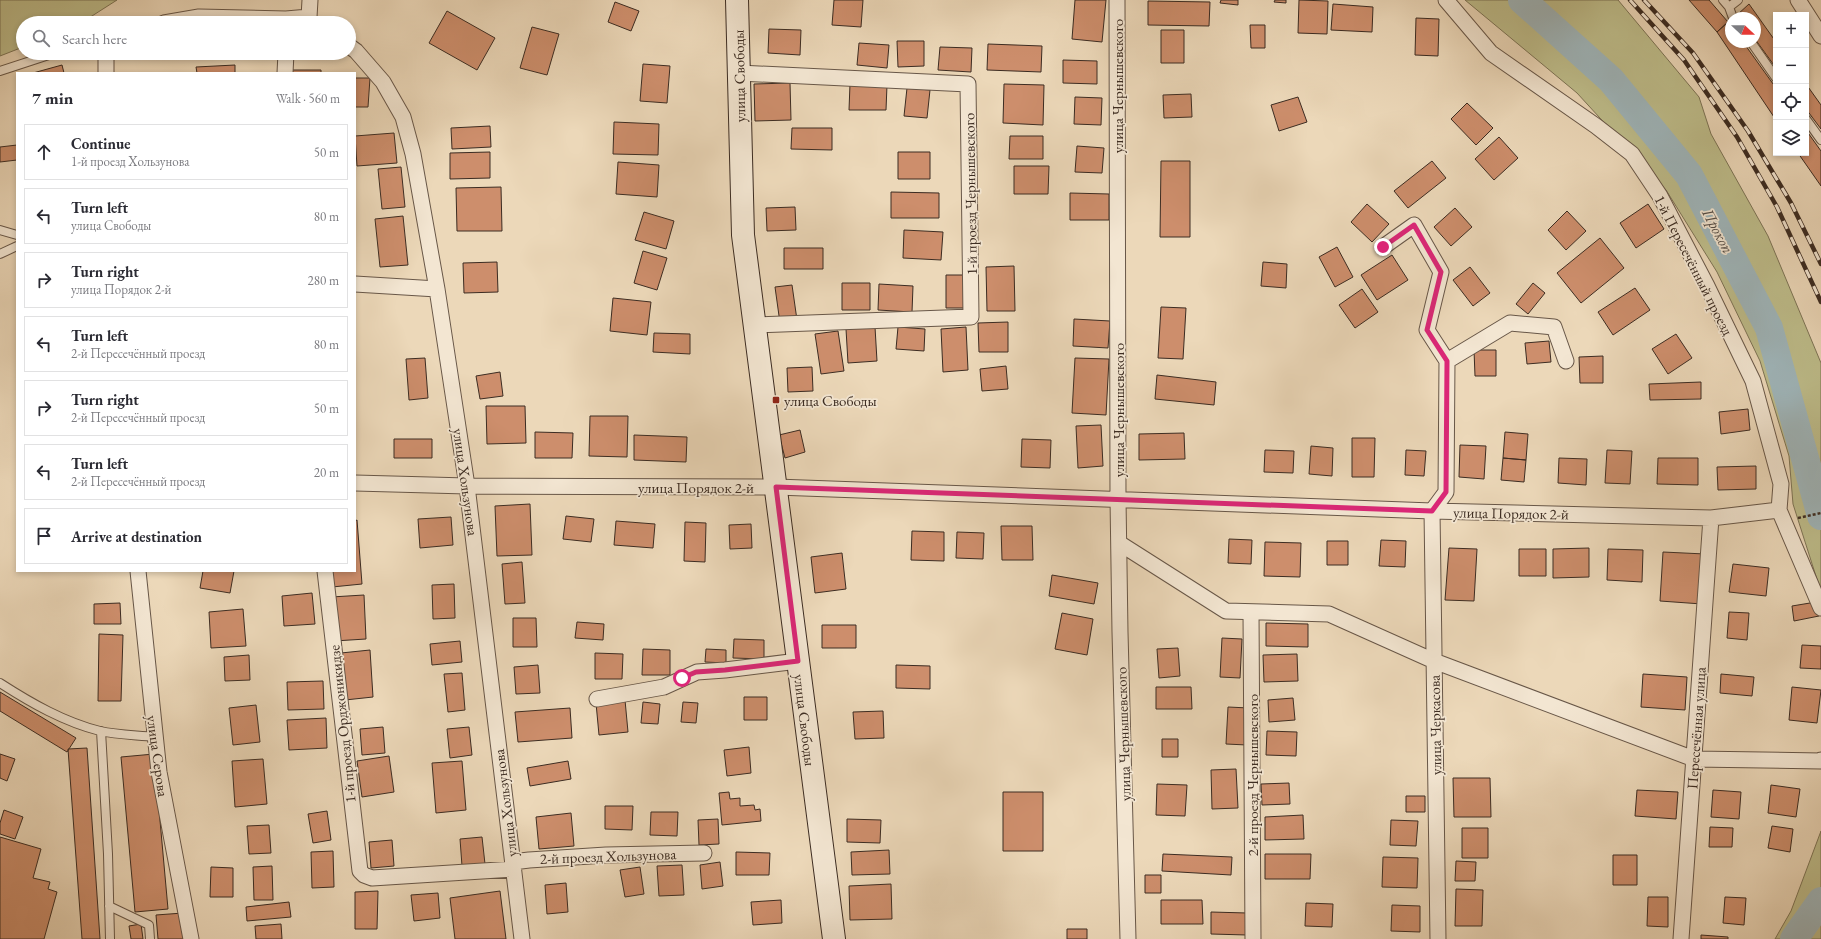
<!DOCTYPE html>
<html lang="en">
<head>
<meta charset="utf-8">
<style>
	:root { --surface:#fff; --page:#f2f2f3; --text:#2b2b33; --muted:#7c7c81; --line:#e1e1e2 }
	body { margin:0; font-family:"EB Garamond",serif; background:var(--page); color:var(--text) }
	.controls { position:absolute; right:12px; top:12px; display:grid; overflow:hidden; border-radius:0px; box-shadow:0 2px 6px #0003 }
	.controls button { width:36px; height:36px; display:grid; place-items:center; padding:0; border:0; border-bottom:1px solid var(--line); background:var(--surface); color:var(--text); font:20px sans-serif }
	.compass { position:absolute; left:1725px; top:12px; width:36px; height:36px; border-radius:50%; background:var(--surface); box-shadow:0 2px 6px #0003; rotate:112deg }
	.stop { position:absolute; width:12px; height:12px; margin:-9px; border:3px solid #db2777; border-radius:50%; background:#fff }
	.stop.end { background:#db2777; border-color:#fff; box-shadow:0 1px 4px #0008 }
	.list { margin:0; padding:0; list-style:none }
	h2 { display:flex; justify-content:space-between; align-items:center; height:52px; margin:0; padding:0 16px; font-size:17px }
	h2 small { font-size:13px; font-weight:400; color:var(--muted) }
	.list li { display:grid; grid-template-columns:26px 1fr auto; gap:12px; align-items:center; box-sizing:border-box; height:56px; margin:0 8px 8px; padding:0 8px; border:1px solid var(--line); border-radius:0px }
	.list b { display:block; font-size:15px; white-space:nowrap }
	.list p { margin:0; font-size:13px; white-space:nowrap; color:var(--muted) }
	.list em { font-size:13px; font-style:normal; color:var(--muted) }
	.icon { flex:none; width:22px; height:22px; fill:none; stroke:currentColor; stroke-width:2; stroke-linecap:round; stroke-linejoin:round }
	.map { position:relative; flex:none; width:1821px; height:939px; overflow:hidden }
	.search { position:absolute; background:var(--surface); box-shadow:0 2px 6px #0003; left:16px; top:16px; width:340px; height:44px; display:flex; align-items:center; gap:10px; box-sizing:border-box; padding:0 14px; border-radius:22px; color:var(--muted); font-size:15px }
	.panel { position:absolute; background:var(--surface); box-shadow:0 2px 6px #0003; left:16px; top:72px; width:340px; height:500px; border-radius:0px }
	.map>svg:first-child { display:block }
	.green { fill:#bebd8b; stroke:#7d7456 }
	.lines { fill:none; stroke-linecap:round; stroke-linejoin:round }
	.river { stroke:#9fb6bb; stroke-width:28 }
	.building { fill:#cd8e6c; stroke:#3c2c22 }
	.service-casing { stroke:#685748; stroke-width:10 }
	.minor-casing { stroke:#685748; stroke-width:17 }
	.secondary-casing { stroke:#3c2c22; stroke-width:24 }
	.path { stroke:#3c2c22; stroke-width:2.5; stroke-dasharray:3 2; stroke-linecap:butt }
	.service { stroke:#f3e6d2; stroke-width:8 }
	.minor { stroke:#f3e6d2; stroke-width:15 }
	.secondary { stroke:#f3e6d2; stroke-width:22 }
	.rail-casing { stroke:#3c2c22; stroke-width:4.5 }
	.rail { stroke:#f3e6d2; stroke-width:3; stroke-dasharray:9; stroke-linecap:butt }
	.route { stroke:#db2777; stroke-width:5 }
	.poi-dot { fill:#8f2418; stroke:#f3e6d2; stroke-width:1.5 }
	.labels { text-anchor:middle; dominant-baseline:central; stroke-width:3.5; stroke-linejoin:round; paint-order:stroke }
	.street-label { font-size:15px; fill:#3c2c22; stroke:#f3e6d2 }
	.poi-label { font-size:15px; fill:#3c2c22; stroke:#f3e6d2; text-anchor:start }
	.water-label { font-size:16px; font-style:italic; fill:#554e48; stroke:#f3e6d2 }
</style>
</head>
<body>
<div class="map">
<svg width="1821" height="939" viewBox="0 0 1821 939">
	<rect width="100%" height="100%" fill="#ecd8b9"/>
	<filter id="stains"><feTurbulence type="fractalNoise" baseFrequency=".005" numOctaves="4"/><feColorMatrix values="0 0 0 0 .2 0 0 0 0 .09 0 0 0 0 .02 0 0 0 .5 -.17"/></filter>
	<radialGradient id="worn" r=".72"><stop offset=".6" stop-color="#630" stop-opacity="0"/><stop offset="1" stop-color="#630" stop-opacity=".3"/></radialGradient>
	<!-- green -->
	<path class="green" d="M0,0H117L81,23H23V47L0,56Z
		M1465,0H1618L1699,97L1711,134L1768,236L1821,363V592L1793,504L1789,456L1760,361L1717,272L1666,190L1577,93Z
		M1821,831V939H1775L1791,911Z"/>
	<g class="lines">
		<!-- river -->
		<path class="river" d="M1522,0L1611,80L1689,175L1769,328L1821,516
			M1794,939L1821,901"/>
	</g>
	<!-- building -->
	<path class="building" d="M834,0H863L861,27L832,25Z
		M1075,0H1106L1102,42L1072,39Z
		M1221,0H1238V5L1220,3Z
		M1275,0H1286V3L1274,2Z
		M1299,0L1328,1L1327,34L1298,33Z
		M1689,0H1709L1728,22L1717,32Z
		M1148,1L1210,2L1209,26L1148,25Z
		M615,2L639,11L631,31L608,22Z
		M1333,4L1373,7L1372,32L1331,30Z
		M1749,4L1776,42V68L1755,39V18H1739L1737,15Z
		M447,11L495,38L477,70L429,43Z
		M1416,18L1439,19L1438,56L1415,55Z
		M1728,22L1731,25V42H1743L1776,88V120L1717,32Z
		M1250,25H1265V48H1251Z
		M532,27L559,34L547,75L520,68Z
		M769,29L801,30L800,55L768,53Z
		M1161,30H1184V63H1161Z
		M897,41H924V66L898,67Z
		M859,43L889,45L887,68L857,65Z
		M988,44L1042,46L1041,72L987,70Z
		M940,47L972,48L971,72L938,70Z
		M1063,60L1097,61V84L1063,83Z
		M643,64L670,66L667,103L640,101Z
		M62,65L64,73H33Z
		M235,65V73H197L196,67Z
		M289,70H321V73H289Z
		M355,78H370L368,107H355Z
		M790,83L791,120L755,121L754,84Z
		M850,84L887,85L886,110H849Z
		M1004,84L1044,85L1043,125L1003,123Z
		M1806,84L1821,105V129L1806,109Z
		M907,88L930,90L927,118L904,116Z
		M1191,94L1192,117L1164,118L1163,95Z
		M1075,97L1102,98L1101,125L1074,124Z
		M1298,97L1307,122L1279,131L1271,105Z
		M1467,103L1493,128L1476,145L1451,119Z
		M614,122L659,124L658,155L613,154Z
		M490,126L491,147L452,149L451,128Z
		M792,128H832V150L791,149Z
		M1806,130L1821,151V186L1798,153H1806Z
		M394,133L397,163L357,166L355,136Z
		M1010,136H1043V159H1009Z
		M1499,137L1518,158L1494,180L1475,159Z
		M17,145V160L0,162V147Z
		M1077,146L1104,148L1102,173L1075,172Z
		M490,152V178L450,179V153Z
		M898,152H930V179H898Z
		M1161,161H1190V237H1160Z
		M1432,161L1446,178L1408,208L1394,191Z
		M618,162L659,165L657,197L616,194Z
		M1014,166H1049L1048,194H1014Z
		M401,167L405,207L382,209L378,169Z
		M501,187L502,231H457L456,188Z
		M891,192L939,193V218H891Z
		M1070,193L1109,194V220H1070Z
		M1367,204L1389,224L1372,242L1351,222Z
		M1648,204L1664,229L1636,248L1620,223Z
		M795,207L796,230L767,231L766,208Z
		M1455,208L1472,227L1451,246L1434,227Z
		M1567,211L1586,231L1566,250L1548,230Z
		M644,212L674,221L666,249L635,240Z
		M403,216L408,265L380,267L375,219Z
		M904,230L943,232L941,260L903,258Z
		M1600,238L1624,268L1581,303L1557,273Z
		M1337,247L1353,277L1335,287L1319,257Z
		M784,248H823V269H784Z
		M643,251L667,258L657,290L634,283Z
		M1392,255L1408,280L1377,300L1361,275Z
		M497,262L498,292L464,293L463,263Z
		M1263,262L1287,264L1286,288L1261,286Z
		M1014,266L1015,311H987L986,267Z
		M1470,267L1490,293L1473,306L1453,280Z
		M946,275H966V308H946Z
		M842,283H870V310H842Z
		M1533,283L1545,293L1528,314L1516,304Z
		M879,284L913,286L912,312L878,310Z
		M792,285L797,320L780,323L775,287Z
		M1635,288L1650,310L1613,335L1598,312Z
		M1362,289L1378,312L1355,328L1339,305Z
		M613,298L651,302L647,335L610,331Z
		M1161,307L1186,308L1183,359L1158,358Z
		M1074,319L1110,321L1108,348L1073,346Z
		M1008,322V352H979L978,323Z
		M875,327L877,361L848,363L846,329Z
		M898,327L925,329L924,351L896,349Z
		M966,327L968,370L943,372L941,329Z
		M838,331L844,371L821,374L815,334Z
		M654,333L690,334V354L653,352Z
		M1676,334L1692,358L1668,374L1652,349Z
		M1549,341L1551,362L1527,364L1525,343Z
		M1474,350H1496V376H1475Z
		M1603,356V383H1580L1579,357Z
		M425,358L428,398L409,400L406,359Z
		M1075,358L1109,359L1106,415L1072,413Z
		M1006,366L1008,389L982,391L980,369Z
		M812,367L813,391L788,392L787,368Z
		M500,372L503,396L480,399L476,376Z
		M1157,375L1216,382L1214,405L1155,399Z
		M1701,382V399L1650,400L1649,384Z
		M486,406H525L526,443L487,444Z
		M1748,409L1750,430L1721,434L1719,412Z
		M590,416H628L627,457L589,456Z
		M1101,425L1103,466L1078,468L1076,426Z
		M800,430L805,452L785,458L779,435Z
		M535,432L573,433L572,458H535Z
		M1505,432L1528,434L1526,460L1503,458Z
		M1184,433L1185,459L1139,460V434Z
		M634,435L687,437L686,462L634,460Z
		M1352,438H1375L1374,477H1352Z
		M394,439H432V458H394Z
		M1022,439L1051,440L1050,468L1021,467Z
		M1460,445L1486,446L1484,479L1459,477Z
		M1311,446L1333,448L1332,476L1309,474Z
		M1265,450L1294,451L1293,473L1264,472Z
		M1406,450L1426,451L1424,476L1405,475Z
		M1607,450L1632,451L1630,484L1605,483Z
		M1503,458L1526,460L1524,482L1501,480Z
		M1559,458L1587,459L1586,485L1558,483Z
		M1658,458H1698V485L1657,484Z
		M1756,466V489L1718,490L1717,467Z
		M530,504L532,555L497,556L495,506Z
		M566,516L594,519L591,542L563,539Z
		M451,517L453,545L420,548L418,519Z
		M357,520L362,584L332,587L330,571H355V521Z
		M616,521L655,524L653,548L614,545Z
		M685,522L706,523L705,562L684,561Z
		M751,524L752,548L730,549L729,525Z
		M1001,526H1032L1033,560H1002Z
		M912,531L944,532V561L911,560Z
		M957,532L984,533L983,559L956,558Z
		M1229,539L1252,540L1251,564L1228,563Z
		M1381,540L1406,541L1405,567L1379,566Z
		M1327,541H1348V565H1327Z
		M1265,542L1301,543L1300,577L1264,576Z
		M1449,548L1477,549L1474,601L1445,600Z
		M1589,548V577L1553,578V549Z
		M1519,549H1546V576H1519Z
		M1608,549L1643,550L1642,582L1607,580Z
		M1663,552L1705,554L1702,604L1660,601Z
		M842,553L846,589L815,593L811,557Z
		M522,562L525,603L505,604L502,564Z
		M1733,564L1769,568L1766,596L1729,592Z
		M203,571H234L230,593L200,588Z
		M1052,575L1098,583L1094,604L1049,596Z
		M454,584L455,618L433,619L432,585Z
		M312,593L315,624L284,626L282,596Z
		M364,595L366,639L334,641L331,597Z
		M1816,602L1819,616L1794,621L1792,606Z
		M120,603L121,624H94V604Z
		M243,609L246,646L211,648L209,612Z
		M1729,612L1749,613L1747,640L1727,638Z
		M1062,613L1093,619L1087,655L1055,649Z
		M513,618H536L537,647H513Z
		M577,622L604,624L603,640L575,638Z
		M1266,623L1308,624V647L1266,646Z
		M822,625H856V648H822Z
		M99,634L123,635L121,701H98Z
		M1222,638L1242,639L1240,678L1220,677Z
		M734,639L764,640V659L733,658Z
		M460,641L462,662L432,665L430,644Z
		M1802,645L1821,646V669L1800,668Z
		M1178,648L1180,676L1159,678L1157,649Z
		M643,649L670,650V675H642Z
		M706,649L726,650V663L705,662Z
		M370,650L373,697L345,700L341,653Z
		M595,653L623,654L622,679H595Z
		M1297,654L1298,681L1264,682L1263,655Z
		M249,655L250,680L225,681L224,657Z
		M538,665L540,693L516,694L514,667Z
		M896,665L930,666V689L896,688Z
		M462,673L465,710L448,712L444,674Z
		M1643,674L1687,677L1685,710L1641,707Z
		M1721,674L1754,677L1752,696L1720,693Z
		M323,681L324,709L288,710L287,682Z
		M1156,687H1191L1192,709H1156Z
		M1792,687L1821,690L1817,723L1789,720Z
		M0,692L76,738L67,752L0,711Z
		M744,697H767V720H744Z
		M1293,698L1295,720L1269,722L1268,700Z
		M625,700L628,732L599,735L596,703Z
		M643,702L660,704L658,724L641,723Z
		M683,702L698,703L696,723L681,722Z
		M256,705L260,742L233,745L229,708Z
		M1228,707L1249,708L1247,745L1226,744Z
		M570,708L572,738L518,742L515,712Z
		M883,711L884,738L855,739L853,712Z
		M326,718L327,748L289,750L287,720Z
		M383,727L385,753L362,755L360,729Z
		M469,727L472,755L450,758L447,729Z
		M1267,731L1297,732L1296,756L1266,755Z
		M1162,739H1178V757H1162Z
		M749,747L751,773L727,776L724,750Z
		M87,748L100,939H82L68,749Z
		M0,754L15,759L7,781L0,778Z
		M154,754L168,909L135,912L121,757Z
		M389,756L394,792L362,797L357,761Z
		M263,759L267,804L235,807L232,761Z
		M462,761L466,810L436,813L432,763Z
		M568,761L571,779L530,786L527,768Z
		M1236,769L1238,808L1212,809L1211,770Z
		M1453,778H1490L1491,817H1454Z
		M1289,783L1290,804L1262,805L1261,784Z
		M1157,784L1187,785L1185,816L1156,815Z
		M1771,785L1800,789L1796,817L1768,813Z
		M1637,790L1678,792L1676,819L1635,816Z
		M1713,790L1741,792L1739,819L1711,817Z
		M729,792L730,799L740,798V806L754,805L755,810L760,809L761,821L722,825L719,793Z
		M1003,792H1043V851H1003Z
		M1406,796H1425V812H1406Z
		M605,806H633L632,830L605,829Z
		M4,810L23,817L15,839L0,834V823Z
		M327,811L331,840L313,843L308,814Z
		M651,812H678L677,836L650,835Z
		M571,813L574,846L539,849L536,817Z
		M1303,815L1304,839L1265,840V817Z
		M718,819L719,844L699,845L698,820Z
		M847,819L881,820L880,843L847,842Z
		M1391,820L1418,821L1416,846L1390,845Z
		M269,825L271,853L249,854L247,826Z
		M1772,826L1793,829L1790,852L1768,848Z
		M1710,827L1733,828L1732,847H1709Z
		M1462,828H1488V858H1462Z
		M0,837L41,849L33,878L50,882L48,889L57,892L44,939H0Z
		M482,837L485,864L462,866L460,839Z
		M392,840L394,866L371,868L369,842Z
		M889,850L890,874L852,875L851,852Z
		M333,851L334,887L312,888L311,852Z
		M736,852L770,853L769,875H736Z
		M1163,854L1232,857L1231,875L1162,871Z
		M1265,854H1311L1310,879H1265Z
		M1613,855H1637V885H1613Z
		M1383,857L1418,858L1417,888L1382,887Z
		M1456,861L1476,862L1475,881H1455Z
		M720,862L723,886L702,889L700,865Z
		M682,865L684,895L659,896L657,866Z
		M272,866L273,900H254L253,867Z
		M211,867L233,868V897H210Z
		M640,867L644,894L625,897L620,870Z
		M1145,875H1161V893H1145Z
		M566,883L568,912L547,914L545,885Z
		M891,884L892,919L850,920L849,886Z
		M1456,889L1483,890L1482,926H1455Z
		M378,891L377,929H355V892Z
		M500,891L506,939H455L450,898Z
		M438,893L440,918L414,921L411,895Z
		M1648,897H1668V927L1647,926Z
		M1725,897L1746,898L1744,925L1723,923Z
		M781,900L782,923L753,925L751,902Z
		M1161,900H1202L1203,924H1161Z
		M289,902L291,917L247,921L246,907Z
		M1306,903L1333,904L1332,927L1305,926Z
		M1392,905L1420,906V932L1391,931Z
		M1211,912L1247,913V935L1211,934Z
		M183,913L186,939H158L156,915Z
		M141,924L143,939H131L129,926Z
		M281,924L282,939H256L255,926Z
		M1067,929H1087V939H1067Z
		M1701,935L1728,937V939H1701Z"/>
	<g class="lines">
		<!-- service casing -->
		<g class="service-casing">
			<path id="service" d="M1723,0L1729,7L1738,0
				M1729,7L1733,18
				M1751,42L1776,78
				M0,71L55,53
				M1806,119L1821,140
				M0,230L17,235
				M0,254L17,246
				M0,683C31,703 64,722 100,731C117,735 137,735 155,737
				M101,731L108,854L110,939
				M109,906L149,925L150,939"/>
		</g>
		<!-- minor casing -->
		<g class="minor-casing">
			<path id="minor" d="M1117,0L1118,499L1120,632L1128,939
				M1446,0L1491,53L1596,126L1632,154L1660,196L1707,286L1753,381L1781,484L1779,510L1821,608
				M1798,0L1821,36
				M309,17L310,0
				M164,23L199,17L286,19L309,17
				M349,46L356,51L383,82L403,117L413,154L437,289L467,486L522,939
				M106,53V73
				M285,73L286,53
				M739,73L968,84L971,317L755,325
				M1383,247L1414,225L1441,272L1427,330L1447,361L1446,492L1432,511L1438,939
				M355,284L437,289
				M1447,361L1510,323L1554,327L1566,361
				M355,483L467,486L776,487L1432,511L1711,518L1779,510
				M1119,543L1226,611L1329,614L1434,661L1694,759L1821,761V760
				M138,571L159,772L191,939
				M325,571L360,871L364,875L372,878L513,869
				M1251,612L1253,939
				M597,699L664,687L697,672L725,670L798,661
				M513,862L529,860L606,855L704,853
				M1681,939L1711,518"/>
		</g>
		<!-- secondary casing -->
		<g class="secondary-casing">
			<path id="secondary" d="M737,0L743,235L834,939"/>
		</g>
		<!-- path -->
		<path class="path" d="M1798,518L1821,513"/>
		<!-- service -->
		<use href="#service" class="service"/>
		<!-- minor -->
		<use href="#minor" class="minor"/>
		<!-- secondary -->
		<use href="#secondary" class="secondary"/>
		<!-- rail casing -->
		<g class="rail-casing">
			<path id="rail" d="M1630,0L1684,60L1737,137L1777,207L1821,302
				M1644,0L1693,53L1748,131L1791,203L1821,264"/>
		</g>
		<!-- rail -->
		<use href="#rail" class="rail"/>
	</g>
	<g class="lines">
		<!-- route -->
		<path class="route" d="M682,678L696,672L725,670L798,661L776,487L1432,511L1446,492L1447,361L1427,330L1441,272L1414,225L1383,247"/>
	</g>
	<!-- markers -->
	<rect class="poi-dot" x="772" y="396" width="8" height="8" rx="2"/>
	<g class="labels">
		<!-- street labels -->
		<g class="street-label">
			<text transform="translate(739 76) rotate(-91)">улица Свободы</text>
			<text transform="translate(1117 86) rotate(-90)">улица Чернышевского</text>
			<text transform="translate(970 194) rotate(-91)">1-й проезд Чернышевского</text>
			<text transform="translate(1694 265) rotate(63)">1-й Пересечённый проезд</text>
			<text transform="translate(1118 410) rotate(-90)">улица Чернышевского</text>
			<text transform="translate(466 482) rotate(82)">улица Хользунова</text>
			<text x="696" y="487">улица Порядок 2-й</text>
			<text transform="translate(1511 513) rotate(1)">улица Порядок 2-й</text>
			<text transform="translate(805 720) rotate(83)">улица Свободы</text>
			<text transform="translate(342 724) rotate(-96)">1-й проезд Орджоникидзе</text>
			<text transform="translate(1435 725) rotate(-91)">улица Черкасова</text>
			<text transform="translate(1696 728) rotate(-86)">Пересечённая улица</text>
			<text transform="translate(1123 734) rotate(-92)">улица Чернышевского</text>
			<text transform="translate(158 756) rotate(82)">улица Серова</text>
			<text transform="translate(1252 775) rotate(-90)">2-й проезд Чернышевского</text>
			<text transform="translate(505 803) rotate(-97)">улица Хользунова</text>
			<text transform="translate(608 856) rotate(-2)">2-й проезд Хользунова</text>
		</g>
		<!-- poi labels -->
		<g class="poi-label">
			<text x="784" y="400">улица Свободы</text>
		</g>
		<!-- water labels -->
		<g class="water-label">
			<text transform="translate(1718 231) rotate(62)">Прокоп</text>
		</g>
	</g>
	<rect width="100%" height="100%" filter="url(#stains)"/>
	<rect width="100%" height="100%" fill="url(#worn)"/>
</svg>
<div class="controls">
<button>+</button>
<button>−</button>
<button><svg class="icon" aria-label="locate" viewBox="0 0 24 24"><circle cx="12" cy="12" r="6"/><path d="M12 2v4M12 18v4M2 12h4M18 12h4"/></svg></button>
<button><svg class="icon" aria-label="layers" viewBox="0 0 24 24"><path d="M12 4l9 5-9 5-9-5zM3 14l9 5 9-5"/></svg></button>
</div>
<svg class="compass" viewBox="-18 -18 36 36"><path d="M0-13l5 13h-10z" fill="#e53935"/><path d="M0 13l5-13h-10z" fill="#7c7c81"/></svg>
<div class="stop" style="left:682px;top:678px"></div>
<div class="stop end" style="left:1383px;top:247px"></div>
<div class="search"><svg class="icon" aria-label="search" viewBox="0 0 24 24"><circle cx="10" cy="10" r="6"/><path d="M15 15l6 6"/></svg>Search here</div>
<section class="panel">
<h2>7 min<small>Walk · 560 m</small></h2>
<ul class="list">
<li><svg class="icon" aria-label="ahead" viewBox="0 0 24 24"><path d="M12 20V5M6 11l6-6 6 6"/></svg><div><b>Continue</b><p>1-й проезд Хользунова</p></div><em>50 m</em></li>
<li><svg class="icon" aria-label="left" viewBox="0 0 24 24"><path d="M17 20v-9H6M10 6l-5 5 5 5"/></svg><div><b>Turn left</b><p>улица Свободы</p></div><em>80 m</em></li>
<li><svg class="icon" aria-label="right" viewBox="0 0 24 24"><path d="M7 20v-9h11M14 6l5 5-5 5"/></svg><div><b>Turn right</b><p>улица Порядок 2-й</p></div><em>280 m</em></li>
<li><svg class="icon" aria-label="left" viewBox="0 0 24 24"><path d="M17 20v-9H6M10 6l-5 5 5 5"/></svg><div><b>Turn left</b><p>2-й Пересечённый проезд</p></div><em>80 m</em></li>
<li><svg class="icon" aria-label="right" viewBox="0 0 24 24"><path d="M7 20v-9h11M14 6l5 5-5 5"/></svg><div><b>Turn right</b><p>2-й Пересечённый проезд</p></div><em>50 m</em></li>
<li><svg class="icon" aria-label="left" viewBox="0 0 24 24"><path d="M17 20v-9H6M10 6l-5 5 5 5"/></svg><div><b>Turn left</b><p>2-й Пересечённый проезд</p></div><em>20 m</em></li>
<li><svg class="icon" aria-label="arrive" viewBox="0 0 24 24"><path d="M6 21V4h12l-3 4 3 4H6"/></svg><div><b>Arrive at destination</b></div></li>
</ul>
</section>
</div>
</body>
</html>
